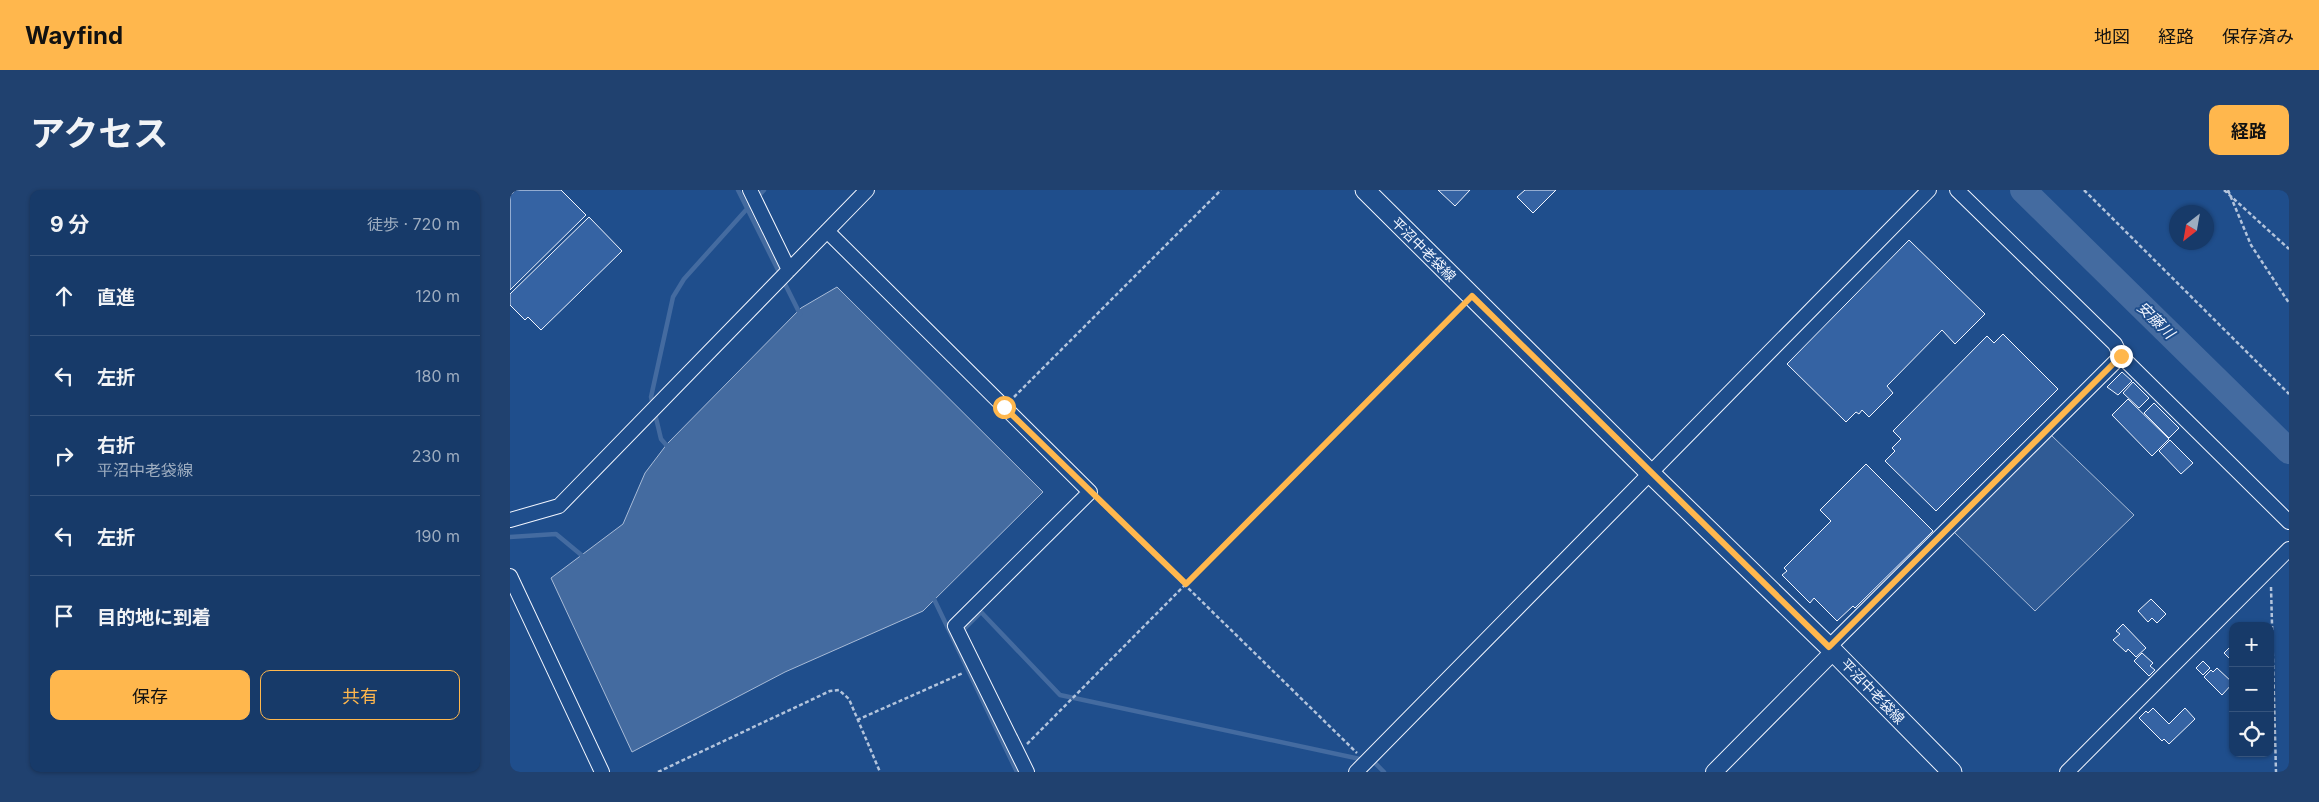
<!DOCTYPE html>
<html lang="ja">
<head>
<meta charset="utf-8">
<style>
	:root { --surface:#173a69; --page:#20416f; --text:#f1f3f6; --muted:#9eadc0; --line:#36547d; --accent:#ffb74d }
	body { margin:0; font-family:Inter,"Noto Sans JP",sans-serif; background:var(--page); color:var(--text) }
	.controls { position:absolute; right:15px; bottom:15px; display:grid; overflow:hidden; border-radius:10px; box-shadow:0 1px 4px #0004 }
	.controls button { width:45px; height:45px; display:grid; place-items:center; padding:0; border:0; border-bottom:1px solid var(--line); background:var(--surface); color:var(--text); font:25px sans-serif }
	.compass { position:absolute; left:1659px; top:15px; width:45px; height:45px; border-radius:50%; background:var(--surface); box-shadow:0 1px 4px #0004; rotate:211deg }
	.stop { position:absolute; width:15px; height:15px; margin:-11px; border:4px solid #ffb74d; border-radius:50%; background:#fff }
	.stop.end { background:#ffb74d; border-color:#fff; box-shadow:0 1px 5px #0008 }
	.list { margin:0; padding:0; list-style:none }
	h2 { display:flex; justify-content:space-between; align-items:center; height:65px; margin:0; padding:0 20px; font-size:21px }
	h2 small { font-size:16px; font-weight:400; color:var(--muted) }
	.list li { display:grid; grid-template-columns:32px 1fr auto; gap:15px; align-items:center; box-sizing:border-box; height:80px; padding:0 20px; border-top:1px solid var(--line) }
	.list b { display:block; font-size:19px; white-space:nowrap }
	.list p { margin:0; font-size:16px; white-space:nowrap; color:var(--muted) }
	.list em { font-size:16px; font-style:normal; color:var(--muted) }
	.actions { display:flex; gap:10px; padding:15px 20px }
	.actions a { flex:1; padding:11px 0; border:1px solid var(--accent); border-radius:10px; text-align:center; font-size:18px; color:var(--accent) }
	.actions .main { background:var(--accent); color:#111 }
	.icon { flex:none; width:28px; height:28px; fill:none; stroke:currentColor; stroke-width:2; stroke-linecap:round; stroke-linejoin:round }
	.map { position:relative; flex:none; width:1779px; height:582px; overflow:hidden; border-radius:10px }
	header { display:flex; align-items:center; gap:30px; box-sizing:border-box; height:70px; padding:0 25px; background:var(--accent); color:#111 }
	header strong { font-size:24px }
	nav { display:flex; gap:28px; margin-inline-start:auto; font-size:18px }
	.intro { display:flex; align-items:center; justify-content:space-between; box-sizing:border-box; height:120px; padding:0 30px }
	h1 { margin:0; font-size:35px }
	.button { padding:12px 22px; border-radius:10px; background:var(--accent); color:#111; font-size:18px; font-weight:700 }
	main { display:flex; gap:30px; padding:0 30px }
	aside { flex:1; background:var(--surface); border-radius:10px; box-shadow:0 1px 4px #0004 }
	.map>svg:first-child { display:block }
	.built { fill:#305b95; stroke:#a8bbd7 }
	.water { fill:#446ba0; stroke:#a8bbd7 }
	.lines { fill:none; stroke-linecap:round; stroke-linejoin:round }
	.stream { stroke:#446ba0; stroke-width:4.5 }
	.river { stroke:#446ba0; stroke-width:26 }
	.building { fill:#3563a3; stroke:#f2f6ff }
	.minor-casing { stroke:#f2f6ff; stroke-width:16 }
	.tertiary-casing { stroke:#f2f6ff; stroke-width:18 }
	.secondary-casing { stroke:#f2f6ff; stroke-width:21 }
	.path { stroke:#b3c4dc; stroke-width:2.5; stroke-dasharray:4 2.5; stroke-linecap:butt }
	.minor { stroke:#1f4e8c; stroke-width:14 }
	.tertiary { stroke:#1f4e8c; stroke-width:16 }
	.secondary { stroke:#1f4e8c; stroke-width:19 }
	.route { stroke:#ffb74d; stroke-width:6 }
	.labels { text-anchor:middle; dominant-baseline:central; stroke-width:4; stroke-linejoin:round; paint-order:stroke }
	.street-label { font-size:14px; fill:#f2f6ff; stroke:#1f4e8c }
	.water-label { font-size:15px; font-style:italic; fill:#f2f6ff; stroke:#1f4e8c }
</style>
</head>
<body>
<header>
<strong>Wayfind</strong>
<nav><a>地図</a><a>経路</a><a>保存済み</a></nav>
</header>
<div class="intro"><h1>アクセス</h1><a class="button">経路</a></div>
<main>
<aside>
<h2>9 分<small>徒歩 · 720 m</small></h2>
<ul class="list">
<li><svg class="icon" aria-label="ahead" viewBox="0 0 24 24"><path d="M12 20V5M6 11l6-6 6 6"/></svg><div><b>直進</b></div><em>120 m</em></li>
<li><svg class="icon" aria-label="left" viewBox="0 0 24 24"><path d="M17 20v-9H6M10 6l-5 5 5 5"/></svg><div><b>左折</b></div><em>180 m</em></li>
<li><svg class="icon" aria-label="right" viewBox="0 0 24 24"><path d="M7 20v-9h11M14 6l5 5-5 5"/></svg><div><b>右折</b><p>平沼中老袋線</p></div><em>230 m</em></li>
<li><svg class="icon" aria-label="left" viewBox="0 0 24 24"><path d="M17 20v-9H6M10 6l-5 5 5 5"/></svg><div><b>左折</b></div><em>190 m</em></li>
<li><svg class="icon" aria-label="arrive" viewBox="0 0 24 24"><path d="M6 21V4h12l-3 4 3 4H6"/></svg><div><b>目的地に到着</b></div></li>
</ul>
<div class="actions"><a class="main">保存</a><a>共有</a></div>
</aside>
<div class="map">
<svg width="1779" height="582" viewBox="0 0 1779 582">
	<rect width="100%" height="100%" fill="#1f4e8c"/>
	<!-- built -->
	<path class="built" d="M1541,245L1624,325L1525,421L1444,342Z"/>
	<!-- water -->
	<path class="water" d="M327,97L533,302L413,421L275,482L122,562L41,388L113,334L135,283L157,254L291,118Z"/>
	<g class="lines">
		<!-- stream -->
		<path class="stream" d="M228,0L290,124
			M158,257L151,249L141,207L163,107L174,89L254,0
			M0,347L46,344L75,368
			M422,405L507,582
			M451,442L471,422L550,505L864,572L874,582"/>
		<!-- river -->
		<path class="river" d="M1513,0L1779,261"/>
	</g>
	<!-- building -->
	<path class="building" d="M6,0H51L76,25L0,100V6Z
		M928,0H960L945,16Z
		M1015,0H1046L1023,23L1007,7Z
		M79,27L112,61L31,140L18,127L15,130L0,115V104Z
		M1399,50L1475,124L1445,154L1432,140L1377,196L1383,203L1359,227L1352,220L1349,224L1346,222L1336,232L1277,174Z
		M1493,144L1548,199L1426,321L1375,271L1385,261L1382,258L1391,249L1383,241L1477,146L1484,153Z
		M1612,182L1622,191L1608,205L1597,197Z
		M1623,192L1639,208L1629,218L1613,203Z
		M1618,209L1659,249L1642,266L1602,225Z
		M1644,213L1669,238L1659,248L1634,223Z
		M1660,250L1683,273L1671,284L1649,261Z
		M1356,274L1423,341L1345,418L1343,416L1327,431L1304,408L1300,413L1272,385L1277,381L1274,378L1321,331L1310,320Z
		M1641,409L1656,424L1647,433L1642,428L1638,432L1628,421Z
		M1613,434L1636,458L1626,467L1618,459L1616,462L1603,450L1610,444L1606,441Z
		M1720,457L1723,461L1721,470L1714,463Z
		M1632,463L1643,473L1640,476L1645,480L1639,486L1624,471Z
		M1693,471L1700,478L1693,485L1686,478Z
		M1707,478L1723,493L1712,505L1694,487L1701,480L1703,482Z
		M1643,518L1659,534L1675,518L1685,529L1659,554L1654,549L1652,551L1629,528L1636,521L1638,523Z"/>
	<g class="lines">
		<!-- minor casing -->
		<g class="minor-casing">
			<path id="minor" d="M240,0L279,80
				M1447,0L1605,154L1611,166L1779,332
				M317,41L580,302L445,436L517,582
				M0,330L49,316L357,0
				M0,386L92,582
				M1319,457L1611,166
				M846,582L1419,0
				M1557,582L1779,359"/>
		</g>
		<!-- tertiary casing -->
		<g class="tertiary-casing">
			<path id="tertiary" d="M1204,582L1324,461"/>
		</g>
		<!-- secondary casing -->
		<g class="secondary-casing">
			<path id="secondary" d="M855,0L1140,283L1319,457L1442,582"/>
		</g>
		<!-- path -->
		<path class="path" d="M1574,0L1779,204
			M1714,0L1779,59
			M1718,0L1741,55L1779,113
			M504,207L711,0
			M590,312L847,563
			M1761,397L1766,582
			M347,530L453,483
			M517,554L950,118
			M148,582L320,501L329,500L339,509L370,582"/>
		<!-- minor -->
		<use href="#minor" class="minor"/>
		<!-- tertiary -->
		<use href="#tertiary" class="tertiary"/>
		<!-- secondary -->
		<use href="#secondary" class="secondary"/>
	</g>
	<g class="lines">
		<!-- route -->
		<path class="route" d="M494,217L676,394L962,106L1319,457L1611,166"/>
	</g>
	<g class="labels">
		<!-- street labels -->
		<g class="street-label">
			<text transform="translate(914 59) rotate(45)">平沼中老袋線</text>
			<text transform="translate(1363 501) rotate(46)">平沼中老袋線</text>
		</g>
		<!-- water labels -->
		<g class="water-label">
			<text transform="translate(1646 130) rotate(44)">安藤川</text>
		</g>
	</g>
</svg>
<div class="controls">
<button>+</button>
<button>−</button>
<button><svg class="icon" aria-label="locate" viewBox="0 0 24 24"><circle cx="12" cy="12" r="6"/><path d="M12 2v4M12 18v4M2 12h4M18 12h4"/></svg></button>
</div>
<svg class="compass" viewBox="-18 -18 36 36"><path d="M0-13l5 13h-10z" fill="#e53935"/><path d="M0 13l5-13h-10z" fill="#9eadc0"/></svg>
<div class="stop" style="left:494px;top:217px"></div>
<div class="stop end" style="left:1611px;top:166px"></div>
</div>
</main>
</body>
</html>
